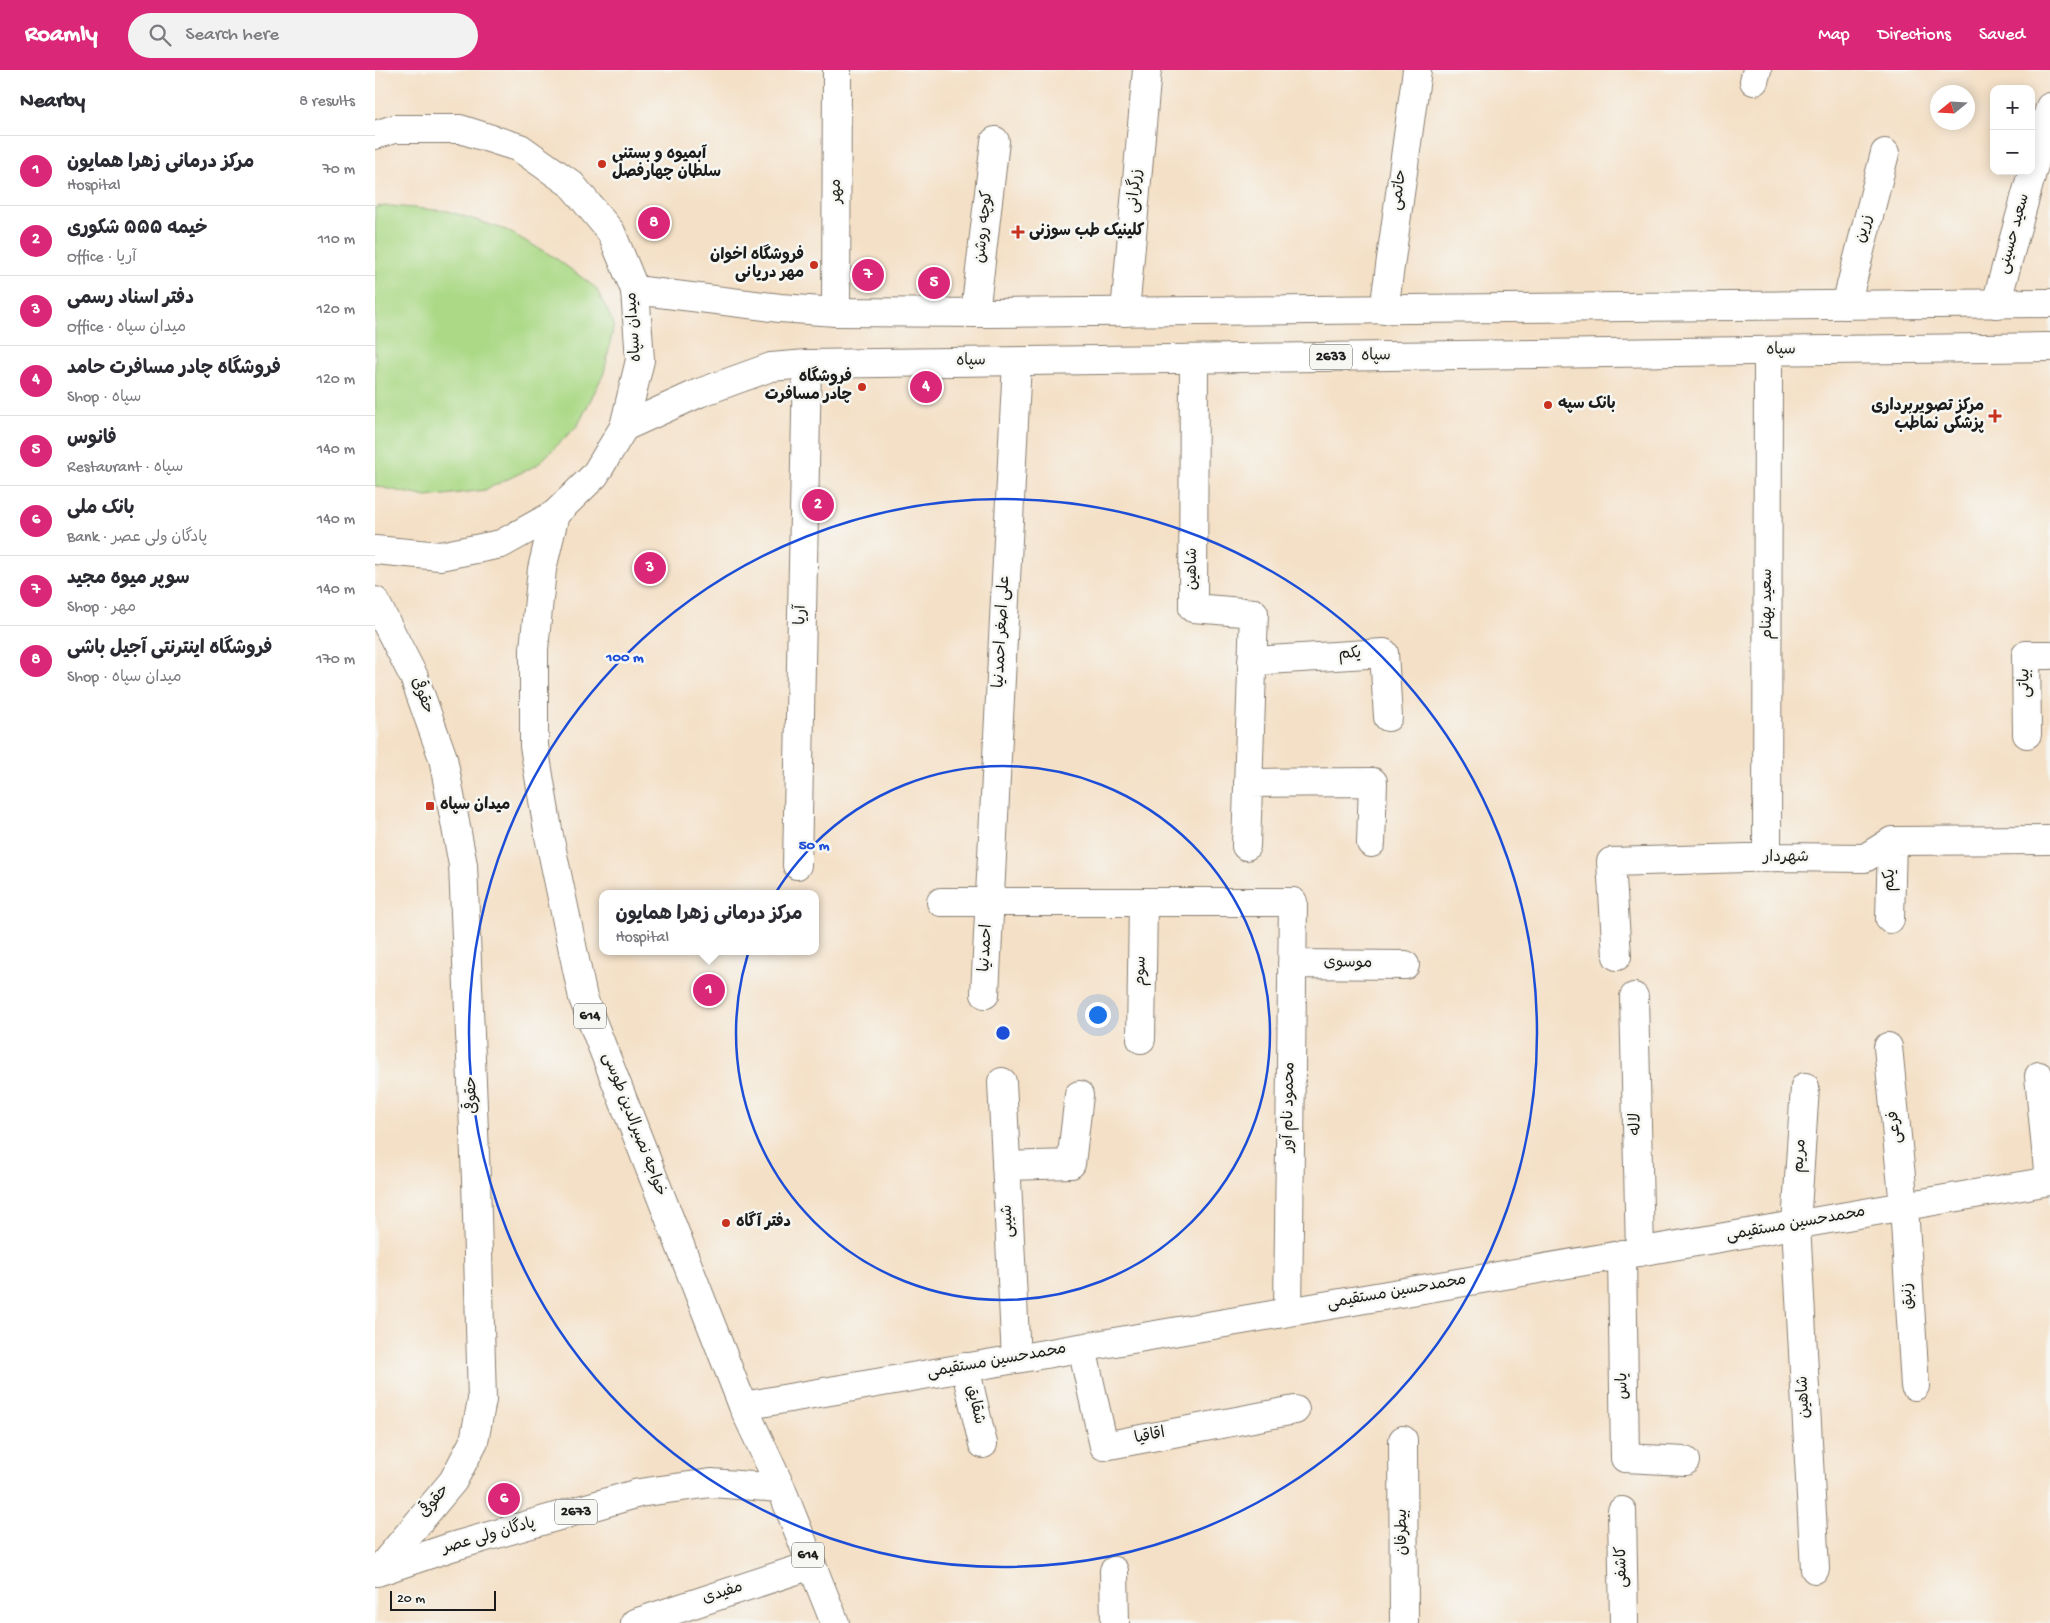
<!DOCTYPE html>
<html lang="en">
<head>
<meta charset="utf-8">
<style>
	:root { --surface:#fff; --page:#f2f2f3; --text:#2b2b33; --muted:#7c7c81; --line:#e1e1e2; --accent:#db2777 }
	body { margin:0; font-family:"Gochi Hand","Playpen Sans Arabic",sans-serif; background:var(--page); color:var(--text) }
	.controls { position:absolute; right:15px; top:15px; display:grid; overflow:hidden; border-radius:10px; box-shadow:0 2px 12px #0003 }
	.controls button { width:45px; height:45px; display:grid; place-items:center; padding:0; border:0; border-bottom:1px solid var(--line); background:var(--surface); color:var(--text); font:25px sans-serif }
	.compass { position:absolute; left:1555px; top:15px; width:45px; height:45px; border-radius:50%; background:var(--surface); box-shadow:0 2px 12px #0003; rotate:252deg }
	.scale { position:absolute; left:15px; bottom:12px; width:106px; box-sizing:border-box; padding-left:5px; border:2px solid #1c1c1c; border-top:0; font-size:14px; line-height:18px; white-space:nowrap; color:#1c1c1c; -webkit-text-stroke:4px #f6f6f2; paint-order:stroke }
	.you { position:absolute; left:722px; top:944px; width:18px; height:18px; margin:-12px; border:4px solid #fff; border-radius:50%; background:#1a73e8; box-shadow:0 0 0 8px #1a73e833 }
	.badge { display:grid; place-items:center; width:32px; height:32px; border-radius:50%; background:var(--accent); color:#fff; font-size:16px; font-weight:700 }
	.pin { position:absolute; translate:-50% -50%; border:2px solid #fff; box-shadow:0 1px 5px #0006 }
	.popup { position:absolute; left:224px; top:820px; width:220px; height:65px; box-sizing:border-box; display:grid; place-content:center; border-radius:10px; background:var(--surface); filter:drop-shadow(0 1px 4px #0005); font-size:16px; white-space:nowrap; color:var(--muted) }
	.popup b { font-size:19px; color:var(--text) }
	.popup::after { content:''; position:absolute; left:50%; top:100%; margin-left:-10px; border:10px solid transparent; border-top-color:var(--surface) }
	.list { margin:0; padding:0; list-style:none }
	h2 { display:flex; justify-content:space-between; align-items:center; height:65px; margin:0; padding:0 20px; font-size:21px }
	h2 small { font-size:16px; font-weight:400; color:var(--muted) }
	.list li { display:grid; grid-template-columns:32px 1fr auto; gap:15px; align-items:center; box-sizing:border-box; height:70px; padding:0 20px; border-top:1px solid var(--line) }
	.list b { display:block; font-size:19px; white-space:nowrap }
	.list p { margin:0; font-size:16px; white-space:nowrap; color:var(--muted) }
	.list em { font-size:16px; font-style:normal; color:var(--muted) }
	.icon { flex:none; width:28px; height:28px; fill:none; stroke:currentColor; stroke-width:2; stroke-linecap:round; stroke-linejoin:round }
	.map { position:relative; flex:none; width:1675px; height:1553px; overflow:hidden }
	header { display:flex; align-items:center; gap:30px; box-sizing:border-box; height:70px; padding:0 25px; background:var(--accent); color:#fff }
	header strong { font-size:24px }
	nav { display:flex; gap:28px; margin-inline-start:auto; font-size:18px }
	.search { width:350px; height:45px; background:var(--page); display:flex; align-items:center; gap:12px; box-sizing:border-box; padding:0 18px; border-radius:28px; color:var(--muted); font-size:19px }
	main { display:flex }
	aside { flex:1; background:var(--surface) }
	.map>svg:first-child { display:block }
	.green { fill:#abd986; stroke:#647a51 }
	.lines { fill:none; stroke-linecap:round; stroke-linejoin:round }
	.minor-casing { stroke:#887e71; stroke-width:30 }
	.primary-casing { stroke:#887e71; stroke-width:30 }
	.trunk-casing { stroke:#887e71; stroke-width:30 }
	.minor { stroke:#fff; stroke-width:28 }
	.primary { stroke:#fff; stroke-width:28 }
	.trunk { stroke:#fff; stroke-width:28 }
	.ring { fill:none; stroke:#1d4ed8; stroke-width:2.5 }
	.poi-dot { fill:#c8321e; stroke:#f6f6f2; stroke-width:2 }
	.labels { text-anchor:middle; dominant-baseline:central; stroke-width:5; stroke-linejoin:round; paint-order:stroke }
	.shield { fill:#f6f6f2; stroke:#5d5d5c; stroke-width:1 }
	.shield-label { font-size:15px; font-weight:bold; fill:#1c1c1c }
	.poi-label { font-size:16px; font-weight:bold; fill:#1c1c1c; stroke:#f6f6f2; text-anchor:start }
	.street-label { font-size:16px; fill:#1c1c1c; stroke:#f6f6f2 }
	.centre { fill:#1d4ed8; stroke:#f6f6f2; stroke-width:2.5 }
	.ring-label { font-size:15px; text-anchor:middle; font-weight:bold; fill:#1d4ed8; stroke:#f6f6f2; stroke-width:5; stroke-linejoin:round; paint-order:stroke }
</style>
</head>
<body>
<header>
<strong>Roamly</strong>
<div class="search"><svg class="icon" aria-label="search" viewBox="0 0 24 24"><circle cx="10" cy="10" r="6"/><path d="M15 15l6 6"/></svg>Search here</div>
<nav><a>Map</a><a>Directions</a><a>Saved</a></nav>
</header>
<main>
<aside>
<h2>Nearby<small>8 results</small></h2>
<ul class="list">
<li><span class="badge">1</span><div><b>مرکز درمانی زهرا همایون</b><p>Hospital</p></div><em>70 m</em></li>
<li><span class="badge">2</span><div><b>خیمه ۵۵۵ شکوری</b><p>Office · آریا</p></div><em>110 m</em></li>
<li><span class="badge">3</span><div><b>دفتر اسناد رسمی</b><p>Office · میدان سپاه</p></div><em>120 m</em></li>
<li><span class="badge">4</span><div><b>فروشگاه چادر مسافرت حامد</b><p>Shop · سپاه</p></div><em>120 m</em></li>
<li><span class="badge">5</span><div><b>فانوس</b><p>Restaurant · سپاه</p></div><em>140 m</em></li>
<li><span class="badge">6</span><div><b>بانک ملی</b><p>Bank · پادگان ولی عصر</p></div><em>140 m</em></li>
<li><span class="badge">7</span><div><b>سوپر میوه مجید</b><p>Shop · مهر</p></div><em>140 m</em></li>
<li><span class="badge">8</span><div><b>فروشگاه اینترنتی آجیل باشی</b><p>Shop · میدان سپاه</p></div><em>170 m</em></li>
</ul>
</aside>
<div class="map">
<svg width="1675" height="1553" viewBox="0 0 1675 1553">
	<rect width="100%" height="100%" fill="#f6f6f2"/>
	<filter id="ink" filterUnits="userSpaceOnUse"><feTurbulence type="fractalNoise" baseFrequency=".02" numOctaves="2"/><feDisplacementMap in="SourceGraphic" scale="10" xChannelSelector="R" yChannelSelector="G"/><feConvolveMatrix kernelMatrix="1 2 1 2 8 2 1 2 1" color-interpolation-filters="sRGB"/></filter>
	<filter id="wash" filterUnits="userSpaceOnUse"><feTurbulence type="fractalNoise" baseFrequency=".0096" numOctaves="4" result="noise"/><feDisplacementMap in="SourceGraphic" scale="20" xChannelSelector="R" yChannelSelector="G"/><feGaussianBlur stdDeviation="1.12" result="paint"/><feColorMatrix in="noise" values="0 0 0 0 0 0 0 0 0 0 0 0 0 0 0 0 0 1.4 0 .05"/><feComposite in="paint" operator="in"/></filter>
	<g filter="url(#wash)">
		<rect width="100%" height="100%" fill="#f4e0c6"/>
		<!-- green -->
		<path class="green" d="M15,136L73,141L131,160L179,187L221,218L239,254L229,303L203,355L162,395L110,420L52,427L0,416V137Z"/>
	</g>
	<g filter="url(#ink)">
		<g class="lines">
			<!-- minor casing -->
			<g class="minor-casing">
				<path id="minor" d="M1379,11L1382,0
					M1621,234L1675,37
					M1471,235L1510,83
					M1009,240L1042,0
					M461,242L462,0
					M750,242L772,0
					M600,243L620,71
					M819,289L818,538L879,543L871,776
					M877,591L1009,583L1013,647
					M1652,664L1651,585H1675
					M873,713L998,712L996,773
					M1392,788L1393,281
					M422,795L432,294
					M566,832H918L913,1242
					M1515,849L1517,771
					M1242,886L1236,792L1405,787L1490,788L1517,771L1675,770
					M917,894L1030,895
					M610,924L642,292
					M1259,927L1265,1182
					M766,969L768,833
					M1513,977L1529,1136L1540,1316
					M1664,1006L1674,1111
					M627,1012L641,1289
					M1430,1017L1421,1155L1440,1499
					M631,1096L696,1094L704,1025
					M1247,1184L1250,1388L1310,1391
					M707,1278L729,1376L920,1340
					M590,1297L608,1374
					M368,1336L1675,1111
					M1028,1370L1029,1553
					M1247,1441L1249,1553
					M739,1501L740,1553
					M260,1553L437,1495"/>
			</g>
			<!-- primary casing -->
			<g class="primary-casing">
				<path id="primary" d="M260,220L405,238L461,242L611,243L1675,233
					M249,357L324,323L396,297L432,294L1675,277
					M180,444L167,499L159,579V676L174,766L208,928L368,1336L406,1418L460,1553
					M0,531L39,607L68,688L88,795L101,1109L107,1330L99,1371L78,1411L2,1502
					M2,1502L76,1477L264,1423L336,1413L406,1418"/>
			</g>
			<!-- trunk casing -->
			<g class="trunk-casing">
				<path id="trunk" d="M0,65L19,59H85L145,78L196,114L236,162L260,220L265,290L249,357L220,405L180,444L126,474L65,486L0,480"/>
			</g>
			<!-- minor -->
			<use href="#minor" class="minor"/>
			<!-- primary -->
			<use href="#primary" class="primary"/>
			<!-- trunk -->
			<use href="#trunk" class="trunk"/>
		</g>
	</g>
	<!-- distance rings -->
	<g class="ring">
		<circle cx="628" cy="963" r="267"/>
		<circle cx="628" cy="963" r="534"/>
	</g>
	<!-- markers -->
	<g class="poi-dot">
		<circle cx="227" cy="94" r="5"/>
		<path d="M640.5 154.5h5v5h5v5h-5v5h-5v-5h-5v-5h5z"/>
		<circle cx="439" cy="195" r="5"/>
		<circle cx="487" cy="317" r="5"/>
		<circle cx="1173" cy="335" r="5"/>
		<path d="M1617.5 338.5h5v5h5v5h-5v5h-5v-5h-5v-5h5z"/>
		<rect x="50" y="731" width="10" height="10" rx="2.5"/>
		<circle cx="351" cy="1153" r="5"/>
	</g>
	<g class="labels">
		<!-- shield labels -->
		<g class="shield">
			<rect x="935" y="274.5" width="42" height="25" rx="4"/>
			<rect x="199" y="933.5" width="32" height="25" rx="4"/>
			<rect x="180" y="1429.5" width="42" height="25" rx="4"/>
			<rect x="417" y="1472.5" width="32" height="25" rx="4"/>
		</g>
		<g class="shield-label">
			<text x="956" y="287">2633</text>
			<text x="215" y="946">614</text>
			<text x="201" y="1442">2673</text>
			<text x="433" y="1485">614</text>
		</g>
		<!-- poi labels -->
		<g class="poi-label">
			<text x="237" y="85">آبمیوه و بستنی<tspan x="237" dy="18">سلطان چهارفصل</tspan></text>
			<text x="654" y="162">کلینیک طب سوزنی</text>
			<text x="429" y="186" text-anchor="end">فروشگاه اخوان<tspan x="429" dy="18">مهر دریانی</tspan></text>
			<text x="477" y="308" text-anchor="end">فروشگاه<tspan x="477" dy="18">چادر مسافرت</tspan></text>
			<text x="1183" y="335">بانک سپه</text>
			<text x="1609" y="337" text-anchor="end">مرکز تصویربرداری<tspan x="1609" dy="18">پزشکی نماطب</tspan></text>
			<text x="65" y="736">میدان سپاه</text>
			<text x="361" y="1153">دفتر آگاه</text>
		</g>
		<!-- street labels -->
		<g class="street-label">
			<text transform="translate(1025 120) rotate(-82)">حاتمی</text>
			<text transform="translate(462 121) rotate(-90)">مهر</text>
			<text transform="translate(761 121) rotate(-85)">زرگرانی</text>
			<text transform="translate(610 157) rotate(-84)">کوچه روشن</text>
			<text transform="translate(1490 159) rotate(-75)">زرین</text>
			<text transform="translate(1640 164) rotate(-75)">سعید حسینی</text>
			<text transform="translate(260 257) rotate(-94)">میدان سپاه</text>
			<text transform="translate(1406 281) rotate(-1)">سپاه</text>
			<text transform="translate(1001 287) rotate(-1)">سپاه</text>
			<text transform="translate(596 292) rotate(-1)">سپاه</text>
			<text transform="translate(818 499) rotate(-90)">شاهین</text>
			<text transform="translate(1393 534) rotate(-90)">سعید بهنام</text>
			<text transform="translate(427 545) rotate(-89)">آریا</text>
			<text transform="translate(628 562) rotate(-87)">علی اصغر احمدنیا</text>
			<text transform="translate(975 585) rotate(-3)">یکم</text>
			<text transform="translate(1651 613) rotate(-91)">بیاتی</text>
			<text transform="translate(46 626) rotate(69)">حقوقی</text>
			<text x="1411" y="788">شهردار</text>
			<text transform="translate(1516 810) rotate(-88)">یکم</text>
			<text transform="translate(612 878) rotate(-87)">احمدنیا</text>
			<text transform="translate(973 894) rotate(1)">موسوی</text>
			<text transform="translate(767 901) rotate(-89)">سوم</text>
			<text transform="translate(98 1025) rotate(-92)">حقوقی</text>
			<text transform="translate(915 1037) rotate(-89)">محمود نام آور</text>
			<text transform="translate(1262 1054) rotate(-91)">لاله</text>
			<text transform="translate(258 1055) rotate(69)">خواجه نصیرالدین طوسی</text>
			<text transform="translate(1521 1057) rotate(-96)">فرعی</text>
			<text transform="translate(1426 1086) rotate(-86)">مریم</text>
			<text transform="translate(634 1151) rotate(-93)">شیبی</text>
			<text transform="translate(1421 1155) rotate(-10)">محمدحسین مستقیمی</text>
			<text transform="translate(1022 1223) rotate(-10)">محمدحسین مستقیمی</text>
			<text transform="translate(1534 1226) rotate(-93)">زنبق</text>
			<text transform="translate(622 1292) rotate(-10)">محمدحسین مستقیمی</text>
			<text transform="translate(1249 1316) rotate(-91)">یاس</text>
			<text transform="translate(1430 1327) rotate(-93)">شاهین</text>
			<text transform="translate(599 1335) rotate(77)">شقایق</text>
			<text transform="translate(775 1367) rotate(-11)">اقاقیا</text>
			<text transform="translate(60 1432) rotate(-50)">حقوقی</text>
			<text transform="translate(1028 1462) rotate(-90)">بیطرفان</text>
			<text transform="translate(114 1467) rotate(-16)">پادگان ولی عصر</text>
			<text transform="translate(1248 1497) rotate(-91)">کاشفی</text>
			<text transform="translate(348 1524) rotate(-18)">مفیدی</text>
		</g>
	</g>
	<circle cx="628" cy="963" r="8" class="centre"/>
	<g class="ring-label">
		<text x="250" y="591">100 m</text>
		<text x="439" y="779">50 m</text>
	</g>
</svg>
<div class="controls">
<button>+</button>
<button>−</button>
</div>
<svg class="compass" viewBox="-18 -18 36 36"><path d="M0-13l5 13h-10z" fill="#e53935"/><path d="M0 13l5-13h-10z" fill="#7c7c81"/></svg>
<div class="scale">20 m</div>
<div class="you"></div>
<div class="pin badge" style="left:334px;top:920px">1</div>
<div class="popup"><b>مرکز درمانی زهرا همایون</b>Hospital</div>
<div class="pin badge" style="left:443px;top:435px">2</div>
<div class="pin badge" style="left:275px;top:498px">3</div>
<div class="pin badge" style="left:551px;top:317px">4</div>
<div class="pin badge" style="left:559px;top:213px">5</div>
<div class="pin badge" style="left:129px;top:1429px">6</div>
<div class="pin badge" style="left:493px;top:205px">7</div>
<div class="pin badge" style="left:279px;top:153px">8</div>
</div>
</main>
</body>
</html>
